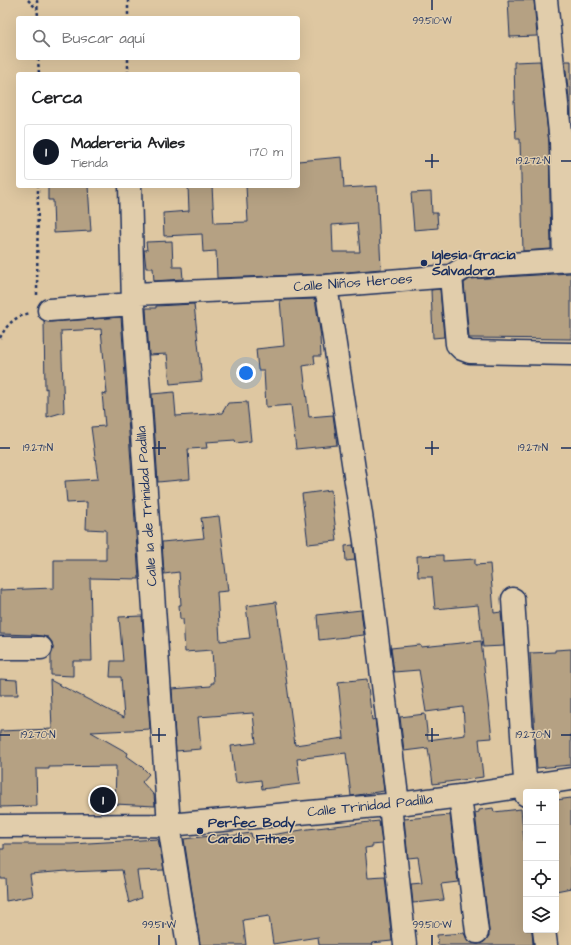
<!DOCTYPE html>
<html lang="es">
<head>
<meta charset="utf-8">
<style>
	:root { --surface:#fff; --page:#f2f2f2; --text:#202124; --muted:#757577; --line:#e0e0e0; --accent:#111827 }
	body { margin:0; font-family:"Architects Daughter",sans-serif; background:var(--page); color:var(--text) }
	.controls { position:absolute; right:12px; bottom:12px; display:grid; overflow:hidden; border-radius:4px; box-shadow:0 4px 16px #0002 }
	.controls button { width:36px; height:36px; display:grid; place-items:center; padding:0; border:0; border-bottom:1px solid var(--line); background:var(--surface); color:var(--text); font:20px sans-serif }
	.you { position:absolute; left:246px; top:373px; width:14px; height:14px; margin:-10px; border:3px solid #fff; border-radius:50%; background:#1a73e8; box-shadow:0 0 0 6px #1a73e833 }
	.badge { display:grid; place-items:center; width:26px; height:26px; border-radius:50%; background:var(--accent); color:#fff; font-size:13px; font-weight:700 }
	.pin { position:absolute; translate:-50% -50%; border:2px solid #fff; box-shadow:0 1px 4px #0006 }
	.list { margin:0; padding:0; list-style:none }
	h2 { display:flex; justify-content:space-between; align-items:center; height:52px; margin:0; padding:0 16px; font-size:17px }
	h2 small { font-size:13px; font-weight:400; color:var(--muted) }
	.list li { display:grid; grid-template-columns:26px 1fr auto; gap:12px; align-items:center; box-sizing:border-box; height:56px; margin:0 8px 8px; padding:0 8px; border:1px solid var(--line); border-radius:4px }
	.list b { display:block; font-size:15px; white-space:nowrap }
	.list p { margin:0; font-size:13px; white-space:nowrap; color:var(--muted) }
	.list em { font-size:13px; font-style:normal; color:var(--muted) }
	.icon { flex:none; width:22px; height:22px; fill:none; stroke:currentColor; stroke-width:2; stroke-linecap:round; stroke-linejoin:round }
	.map { position:relative; flex:none; width:571px; height:945px; overflow:hidden }
	.search { position:absolute; background:var(--surface); box-shadow:0 4px 16px #0002; left:16px; top:16px; width:284px; height:44px; display:flex; align-items:center; gap:10px; box-sizing:border-box; padding:0 14px; border-radius:4px; color:var(--muted); font-size:15px }
	.panel { position:absolute; background:var(--surface); box-shadow:0 4px 16px #0002; left:16px; top:72px; width:284px; height:116px; border-radius:4px }
	.map>svg:first-child { display:block }
	.building { fill:#b5a183; stroke:#1b2f5e; fill-rule:evenodd }
	.lines { fill:none; stroke-linecap:round; stroke-linejoin:round }
	.minor-casing { stroke:#1b2f5e; stroke-width:25 }
	.path { stroke:#1b2f5e; stroke-width:2.5; stroke-dasharray:3 3; stroke-linecap:butt }
	.minor { stroke:#e1cdab; stroke-width:22 }
	.ticks { fill:none; stroke:#1b2f5e; stroke-width:1.5 }
	.poi-dot { fill:#1b2f5e; stroke:#e1cdab; stroke-width:1.5 }
	.labels { text-anchor:middle; dominant-baseline:central; stroke-width:3; stroke-linejoin:round; paint-order:stroke }
	.poi-label { font-size:14px; font-weight:bold; fill:#1b2f5e; stroke:#e1cdab; text-anchor:start }
	.street-label { font-size:14px; fill:#1b2f5e; stroke:#e1cdab }
	.ticks-label { font-size:10px; text-anchor:middle; fill:#1b2f5e; stroke:#e1cdab; stroke-width:3; stroke-linejoin:round; paint-order:stroke }
</style>
</head>
<body>
<div class="map">
<svg width="571" height="945" viewBox="0 0 571 945">
	<rect width="100%" height="100%" fill="#dec7a1"/>
	<filter id="ink" filterUnits="userSpaceOnUse"><feTurbulence type="fractalNoise" baseFrequency=".025" numOctaves="2"/><feDisplacementMap in="SourceGraphic" scale="8" xChannelSelector="R" yChannelSelector="G"/><feConvolveMatrix kernelMatrix="1 2 1 2 8 2 1 2 1" color-interpolation-filters="sRGB"/></filter>
	<g filter="url(#ink)">
		<!-- building -->
		<path class="building" d="M508,0H534L537,36L510,37Z
			M540,61L549,143L551,249L523,251L520,139H516L514,101H515L514,62Z
			M565,61H571V118Z
			M342,157L344,188L377,186L381,269L325,274L217,278L216,251L203,252L202,234L164,236L163,213L189,211L188,186H212L214,223L248,222L246,186H298V161ZM357,223L360,252H333L332,225Z
			M48,186H88L91,231L54,233L53,200H48Z
			M431,192L432,213H437L438,228L414,230L411,193Z
			M172,241L173,267H182L183,279L154,281L153,268H146L144,250H147L146,242Z
			M571,273V339L469,338L464,283L470,279Z
			M440,289L444,337L433,338L431,290Z
			M315,299L321,337H320L321,356H314L315,364L303,366L309,417L333,415L337,445L296,449L291,405L266,407L264,370H258L256,349L284,346L280,300Z
			M194,304L202,381L170,384L167,354L149,355L146,308H156V306Z
			M121,317L139,579L90,578L92,661H73V676L51,675V655L53,648L52,642L48,637L34,635L0,634V590L54,588V560H106V530L86,529L87,502L67,503L65,481L98,479L91,427L105,426L102,393L107,394L101,329L61,331L64,412L47,417V388L45,389L44,321L50,322Z
			M174,392L176,416L222,413L228,403L247,402L251,441L236,443L235,440L206,442L207,448L188,449L190,479L158,482L152,394Z
			M331,490L337,541L308,544L302,494Z
			M219,516L228,591L217,592L220,641L250,638L246,606L276,602L295,745L344,738L338,682L367,679L372,720L375,719L384,791L351,796L346,753L297,759L300,784L262,789L261,780L236,783L231,746L256,743L253,713L198,717L201,749L176,751L172,689L211,686V683H214L212,650L185,652L183,619H180L179,605H181L179,572L164,574L162,542L204,538L201,518Z
			M353,545L355,560L346,561L345,546Z
			M443,555V561L475,559V565L490,564L494,613L501,612L504,646L483,647L478,605L435,609L432,577H418L417,556Z
			M361,610L364,635L319,640L317,615Z
			M142,616L150,729L91,732L128,753L127,756L141,766L149,774L142,782L154,795L155,806L115,804L116,766L49,767V769H36L37,806L0,807V731L52,729L50,680L124,718L121,677H110L111,661H123L119,617Z
			M481,641L492,738L479,739L483,777L433,784L428,748L404,751L400,717L425,714L428,740L465,735L463,707L426,712L419,670L394,672L391,648L420,645L421,647Z
			M571,649V765L537,768L530,653L555,652V650Z
			M0,679L17,680L18,695H0Z
			M571,798V888L556,891V800Z
			M493,808L494,812L521,809L526,861V930H532L533,945H438L437,935L464,933L467,940L472,943L478,944L484,942L489,936V930L475,813L479,812V810Z
			M450,815L458,882L441,884L444,900L413,903L411,884L422,883L418,857L408,858L404,819Z
			M379,821L382,844L372,845V847L365,848L368,878L385,877L392,941L372,943L373,945H319L318,937L273,944L269,916L243,920L246,945H200L184,839L229,834V836L251,833L252,838L308,829Z
			M158,839L164,870L137,871L141,898L129,903L122,870L67,872V871L30,874L33,896L6,901L5,878H0V849H4V844H71Z"/>
		<g class="lines">
			<!-- minor casing -->
			<g class="minor-casing">
				<path id="minor" d="M546,0L561,142L564,260
					M130,186L133,304L169,825L188,945
					M451,276L457,344L462,349L470,352L571,354
					M326,286L365,541L398,804
					M133,294L326,286L451,276L466,267L571,260
					M49,310L133,304
					M513,599L526,795
					M0,648H41
					M460,796L477,932
					M390,805L405,945
					M0,826L169,825L398,804L460,796L571,779
					M544,930L546,945"/>
			</g>
			<!-- path -->
			<path class="path" d="M28,0L37,9
				M37,0L38,18
				M128,0V18
				M38,58L39,74
				M128,74V58
				M37,295L38,186
				M0,338C7,324 15,316 31,313"/>
			<!-- minor -->
			<use href="#minor" class="minor"/>
		</g>
	</g>
	<!-- ticks -->
	<path class="ticks" d="M432,0V10M432,154V168M425,161H439M561,161H571M159,441V455M432,441V455M0,448H10M152,448H166M425,448H439M561,448H571M159,728V742M432,728V742M0,735H10M152,735H166M425,735H439M561,735H571M159,935V945M432,935V945"/>
	<!-- markers -->
	<g class="poi-dot">
		<circle cx="424" cy="263" r="4"/>
		<circle cx="200" cy="831" r="4"/>
	</g>
	<g class="labels">
		<!-- poi labels -->
		<g class="poi-label">
			<text x="432" y="255">Iglesia Gracia<tspan x="432" dy="16">Salvadora</tspan></text>
			<text x="208" y="823">Perfec Body<tspan x="208" dy="16">Cardio Fitnes</tspan></text>
		</g>
		<!-- street labels -->
		<g class="street-label">
			<text transform="translate(353 283) rotate(-4)">Calle Niños Heroes</text>
			<text transform="translate(147 506) rotate(-94)">Calle 1a de Trinidad Padilla</text>
			<text transform="translate(370 806) rotate(-6)">Calle Trinidad Padilla</text>
		</g>
	</g>
	<g class="ticks-label">
		<text x="432" y="24">99.510°W</text>
		<text x="533" y="164">19.272°N</text>
		<text x="38" y="451">19.271°N</text>
		<text x="533" y="451">19.271°N</text>
		<text x="38" y="738">19.270°N</text>
		<text x="533" y="738">19.270°N</text>
		<text x="159" y="928">99.511°W</text>
		<text x="432" y="928">99.510°W</text>
	</g>
</svg>
<div class="controls">
<button>+</button>
<button>−</button>
<button><svg class="icon" aria-label="locate" viewBox="0 0 24 24"><circle cx="12" cy="12" r="6"/><path d="M12 2v4M12 18v4M2 12h4M18 12h4"/></svg></button>
<button><svg class="icon" aria-label="layers" viewBox="0 0 24 24"><path d="M12 4l9 5-9 5-9-5zM3 14l9 5 9-5"/></svg></button>
</div>
<div class="you"></div>
<div class="pin badge" style="left:103px;top:800px">1</div>
<div class="search"><svg class="icon" aria-label="search" viewBox="0 0 24 24"><circle cx="10" cy="10" r="6"/><path d="M15 15l6 6"/></svg>Buscar aquí</div>
<section class="panel">
<h2>Cerca<small></small></h2>
<ul class="list">
<li><span class="badge">1</span><div><b>Madereria Aviles</b><p>Tienda</p></div><em>170 m</em></li>
</ul>
</section>
</div>
</body>
</html>
